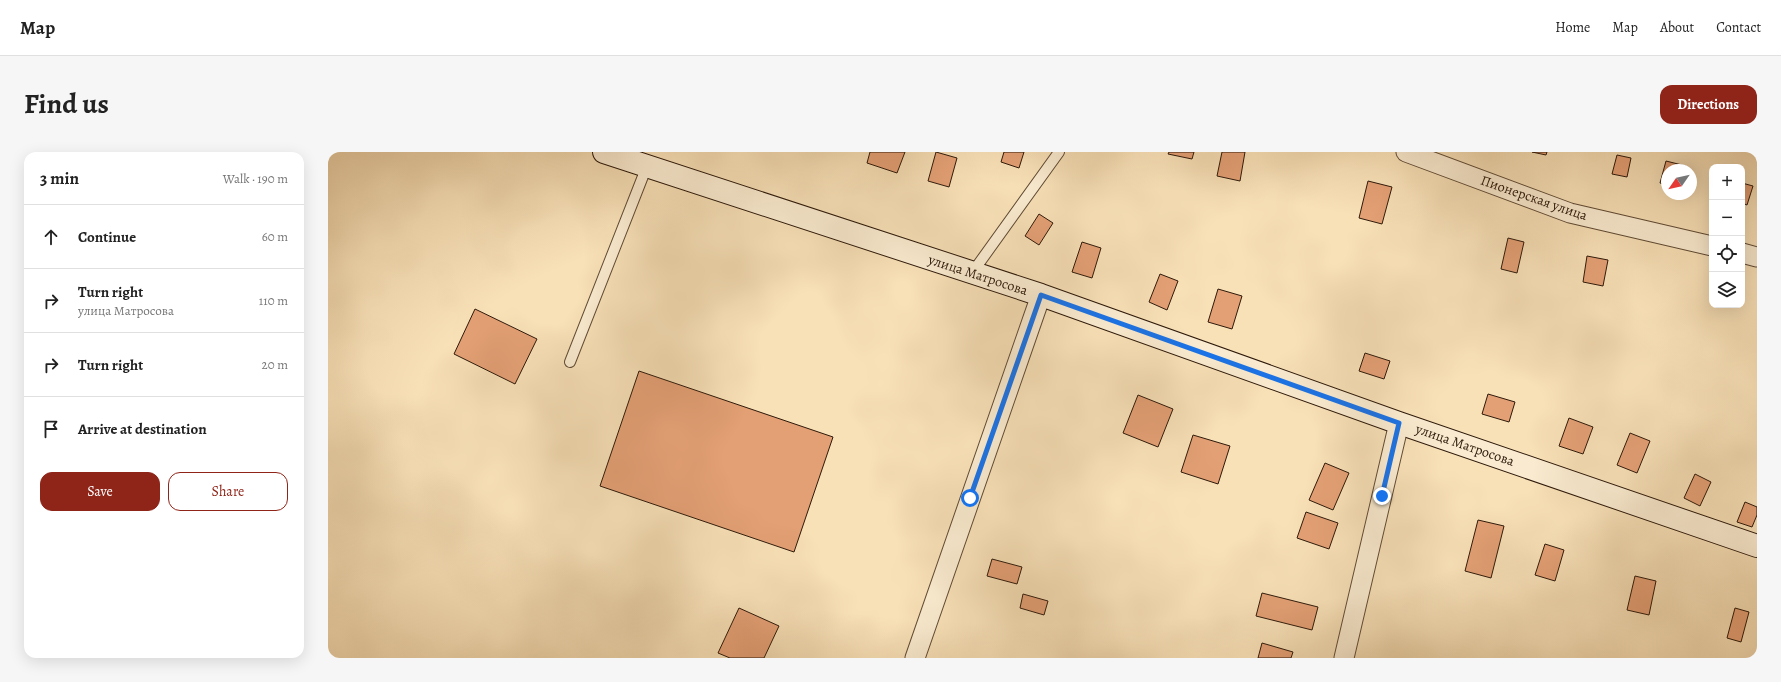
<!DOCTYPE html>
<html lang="en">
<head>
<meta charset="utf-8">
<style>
	:root { --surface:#fff; --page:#f6f6f6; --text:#222; --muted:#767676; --line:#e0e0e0; --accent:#8f2418 }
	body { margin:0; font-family:Alegreya,serif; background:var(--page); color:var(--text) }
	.controls { position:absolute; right:12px; top:12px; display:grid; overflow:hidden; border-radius:8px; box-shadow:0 4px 16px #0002 }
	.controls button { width:36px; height:36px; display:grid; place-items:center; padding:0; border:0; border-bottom:1px solid var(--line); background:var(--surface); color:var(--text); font:20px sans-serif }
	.compass { position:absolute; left:1333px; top:12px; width:36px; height:36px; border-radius:50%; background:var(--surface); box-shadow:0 4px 16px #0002; rotate:236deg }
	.stop { position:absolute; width:12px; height:12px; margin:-9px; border:3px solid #1a73e8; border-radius:50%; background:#fff }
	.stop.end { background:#1a73e8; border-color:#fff; box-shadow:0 1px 4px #0008 }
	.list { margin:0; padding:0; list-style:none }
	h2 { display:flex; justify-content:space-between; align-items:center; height:52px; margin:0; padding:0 16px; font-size:17px }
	h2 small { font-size:13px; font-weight:400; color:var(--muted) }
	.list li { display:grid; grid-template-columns:26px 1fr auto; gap:12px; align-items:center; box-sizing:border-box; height:64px; padding:0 16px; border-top:1px solid var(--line) }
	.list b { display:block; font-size:15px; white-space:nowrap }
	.list p { margin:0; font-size:13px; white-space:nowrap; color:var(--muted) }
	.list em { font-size:13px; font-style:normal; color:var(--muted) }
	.actions { display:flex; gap:8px; padding:12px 16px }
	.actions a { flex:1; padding:9px 0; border:1px solid var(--accent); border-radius:12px; text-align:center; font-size:14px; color:var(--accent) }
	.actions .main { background:var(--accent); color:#fff }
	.icon { flex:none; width:22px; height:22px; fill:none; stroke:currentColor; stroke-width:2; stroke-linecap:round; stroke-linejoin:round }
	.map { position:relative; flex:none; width:1429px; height:506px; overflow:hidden; border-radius:12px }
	header { display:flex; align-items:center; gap:24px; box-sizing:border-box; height:56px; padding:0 20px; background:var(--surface); border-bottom:1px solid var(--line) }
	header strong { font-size:19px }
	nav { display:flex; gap:22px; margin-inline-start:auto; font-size:14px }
	.intro { display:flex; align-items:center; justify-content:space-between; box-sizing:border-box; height:96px; padding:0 24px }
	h1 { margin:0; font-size:28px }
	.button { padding:10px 18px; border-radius:12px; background:var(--accent); color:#fff; font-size:14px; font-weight:700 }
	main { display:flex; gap:24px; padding:0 24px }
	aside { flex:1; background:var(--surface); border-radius:12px; box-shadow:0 4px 16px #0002 }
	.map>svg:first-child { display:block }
	.building { fill:#e4a075; stroke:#2d190a }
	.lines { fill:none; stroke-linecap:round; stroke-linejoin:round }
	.service-casing { stroke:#604b35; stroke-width:12 }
	.minor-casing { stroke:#604b35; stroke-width:21 }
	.secondary-casing { stroke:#2d190a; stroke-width:24 }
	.service { stroke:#faebd0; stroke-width:10 }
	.minor { stroke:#faebd0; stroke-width:19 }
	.secondary { stroke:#faebd0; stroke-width:22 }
	.route { stroke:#1a73e8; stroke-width:5 }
	.labels { text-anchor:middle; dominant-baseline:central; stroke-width:3.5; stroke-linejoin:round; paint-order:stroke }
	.street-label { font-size:14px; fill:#2d190a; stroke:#faebd0 }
</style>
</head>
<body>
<header>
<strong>Map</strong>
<nav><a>Home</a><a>Map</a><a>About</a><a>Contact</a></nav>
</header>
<div class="intro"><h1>Find us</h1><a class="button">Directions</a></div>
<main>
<aside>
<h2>3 min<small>Walk · 190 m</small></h2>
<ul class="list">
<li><svg class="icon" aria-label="ahead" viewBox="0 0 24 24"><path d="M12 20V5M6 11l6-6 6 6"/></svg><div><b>Continue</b></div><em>60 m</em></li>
<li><svg class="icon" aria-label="right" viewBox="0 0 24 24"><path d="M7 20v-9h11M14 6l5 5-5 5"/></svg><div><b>Turn right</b><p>улица Матросова</p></div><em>110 m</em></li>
<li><svg class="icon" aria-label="right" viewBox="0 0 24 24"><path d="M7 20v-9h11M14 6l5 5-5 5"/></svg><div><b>Turn right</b></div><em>20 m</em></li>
<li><svg class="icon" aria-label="arrive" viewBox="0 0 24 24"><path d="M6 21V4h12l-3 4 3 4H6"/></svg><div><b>Arrive at destination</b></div></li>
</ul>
<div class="actions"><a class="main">Save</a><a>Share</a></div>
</aside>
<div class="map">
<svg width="1429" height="506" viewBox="0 0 1429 506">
	<rect width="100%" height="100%" fill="#f8e0b7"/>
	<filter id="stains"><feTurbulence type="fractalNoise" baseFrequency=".005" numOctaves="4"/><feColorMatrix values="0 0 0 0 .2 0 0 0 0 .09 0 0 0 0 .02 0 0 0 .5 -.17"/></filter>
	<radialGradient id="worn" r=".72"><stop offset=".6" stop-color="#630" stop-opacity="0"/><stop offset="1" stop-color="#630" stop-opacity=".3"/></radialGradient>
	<!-- building -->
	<path class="building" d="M542,0H577L569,21L539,11Z
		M608,0L629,6L621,35L600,29Z
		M676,0H696L691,16L673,10Z
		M841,0H866L864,7L840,2Z
		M894,0H917L912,29L889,24Z
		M1204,0H1219L1218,3Z
		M1289,3L1303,6L1299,25L1284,22Z
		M1338,9L1358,14L1357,18H1339V33L1332,31Z
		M1040,29L1064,35L1054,72L1031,66Z
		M1414,31L1425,34L1419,53L1414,51Z
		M711,62L725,71L711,93L697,84Z
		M1180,86L1196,90L1189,121L1173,117Z
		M754,90L773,96L764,126L744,120Z
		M1259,104L1280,108L1275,134L1255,130Z
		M832,122L850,129L839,158L821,150Z
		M890,137L914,144L904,177L880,170Z
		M147,157L209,187L187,232L126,202Z
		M1037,201L1062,209L1056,227L1031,219Z
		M311,219L505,285L466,400L272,334Z
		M1160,242L1187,250L1181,270L1154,262Z
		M810,243L845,257L830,295L795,281Z
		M1241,266L1265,275L1255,302L1231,294Z
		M1302,281L1322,289L1309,321L1289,313Z
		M865,283L902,294L890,332L853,320Z
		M997,311L1021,321L1005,358L981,348Z
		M1367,322L1383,330L1372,354L1356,346Z
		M1417,350L1429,355V363L1424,375L1409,370Z
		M978,360L1010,371L1001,397L969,386Z
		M1150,368L1176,374L1163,426L1137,419Z
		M1217,392L1236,398L1227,429L1207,423Z
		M664,407L694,415L689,432L659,424Z
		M1307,424L1328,429L1321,463L1299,458Z
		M934,441L990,455L984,478L928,464Z
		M695,442L720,449L716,463L692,456Z
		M411,456L451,474L436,506H402L390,501Z
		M1407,456L1421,460L1413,490L1399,486Z
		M934,491L965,500L963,506H930Z"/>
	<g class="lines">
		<!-- service casing -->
		<g class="service-casing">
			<path id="service" d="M644,121L731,0
				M242,210L319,14"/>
		</g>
		<!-- minor casing -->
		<g class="minor-casing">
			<path id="minor" d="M1078,0L1242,61L1384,94
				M1414,101L1429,105
				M587,506L713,143
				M1016,506L1071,271"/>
		</g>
		<!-- secondary casing -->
		<g class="secondary-casing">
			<path id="secondary" d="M276,0L713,143L1071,271L1429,394"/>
		</g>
		<!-- service -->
		<use href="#service" class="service"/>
		<!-- minor -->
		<use href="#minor" class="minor"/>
		<!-- secondary -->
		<use href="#secondary" class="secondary"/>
	</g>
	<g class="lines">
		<!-- route -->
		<path class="route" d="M642,346L713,143L1071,271L1054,344"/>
	</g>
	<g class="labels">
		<!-- street labels -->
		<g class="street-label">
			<text transform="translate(1206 46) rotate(19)">Пионерская улица</text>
			<text transform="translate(650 123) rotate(18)">улица Матросова</text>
			<text transform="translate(1137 293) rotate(19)">улица Матросова</text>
		</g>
	</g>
	<rect width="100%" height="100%" filter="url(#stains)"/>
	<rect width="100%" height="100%" fill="url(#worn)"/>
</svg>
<div class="controls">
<button>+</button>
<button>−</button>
<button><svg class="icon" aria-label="locate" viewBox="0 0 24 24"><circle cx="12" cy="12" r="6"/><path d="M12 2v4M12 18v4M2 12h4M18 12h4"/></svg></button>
<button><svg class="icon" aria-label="layers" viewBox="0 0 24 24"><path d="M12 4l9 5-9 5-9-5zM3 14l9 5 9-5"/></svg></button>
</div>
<svg class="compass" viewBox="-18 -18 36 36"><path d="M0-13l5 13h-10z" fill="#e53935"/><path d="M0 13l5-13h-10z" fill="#767676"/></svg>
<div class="stop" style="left:642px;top:346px"></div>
<div class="stop end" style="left:1054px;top:344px"></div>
</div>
</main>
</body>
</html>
